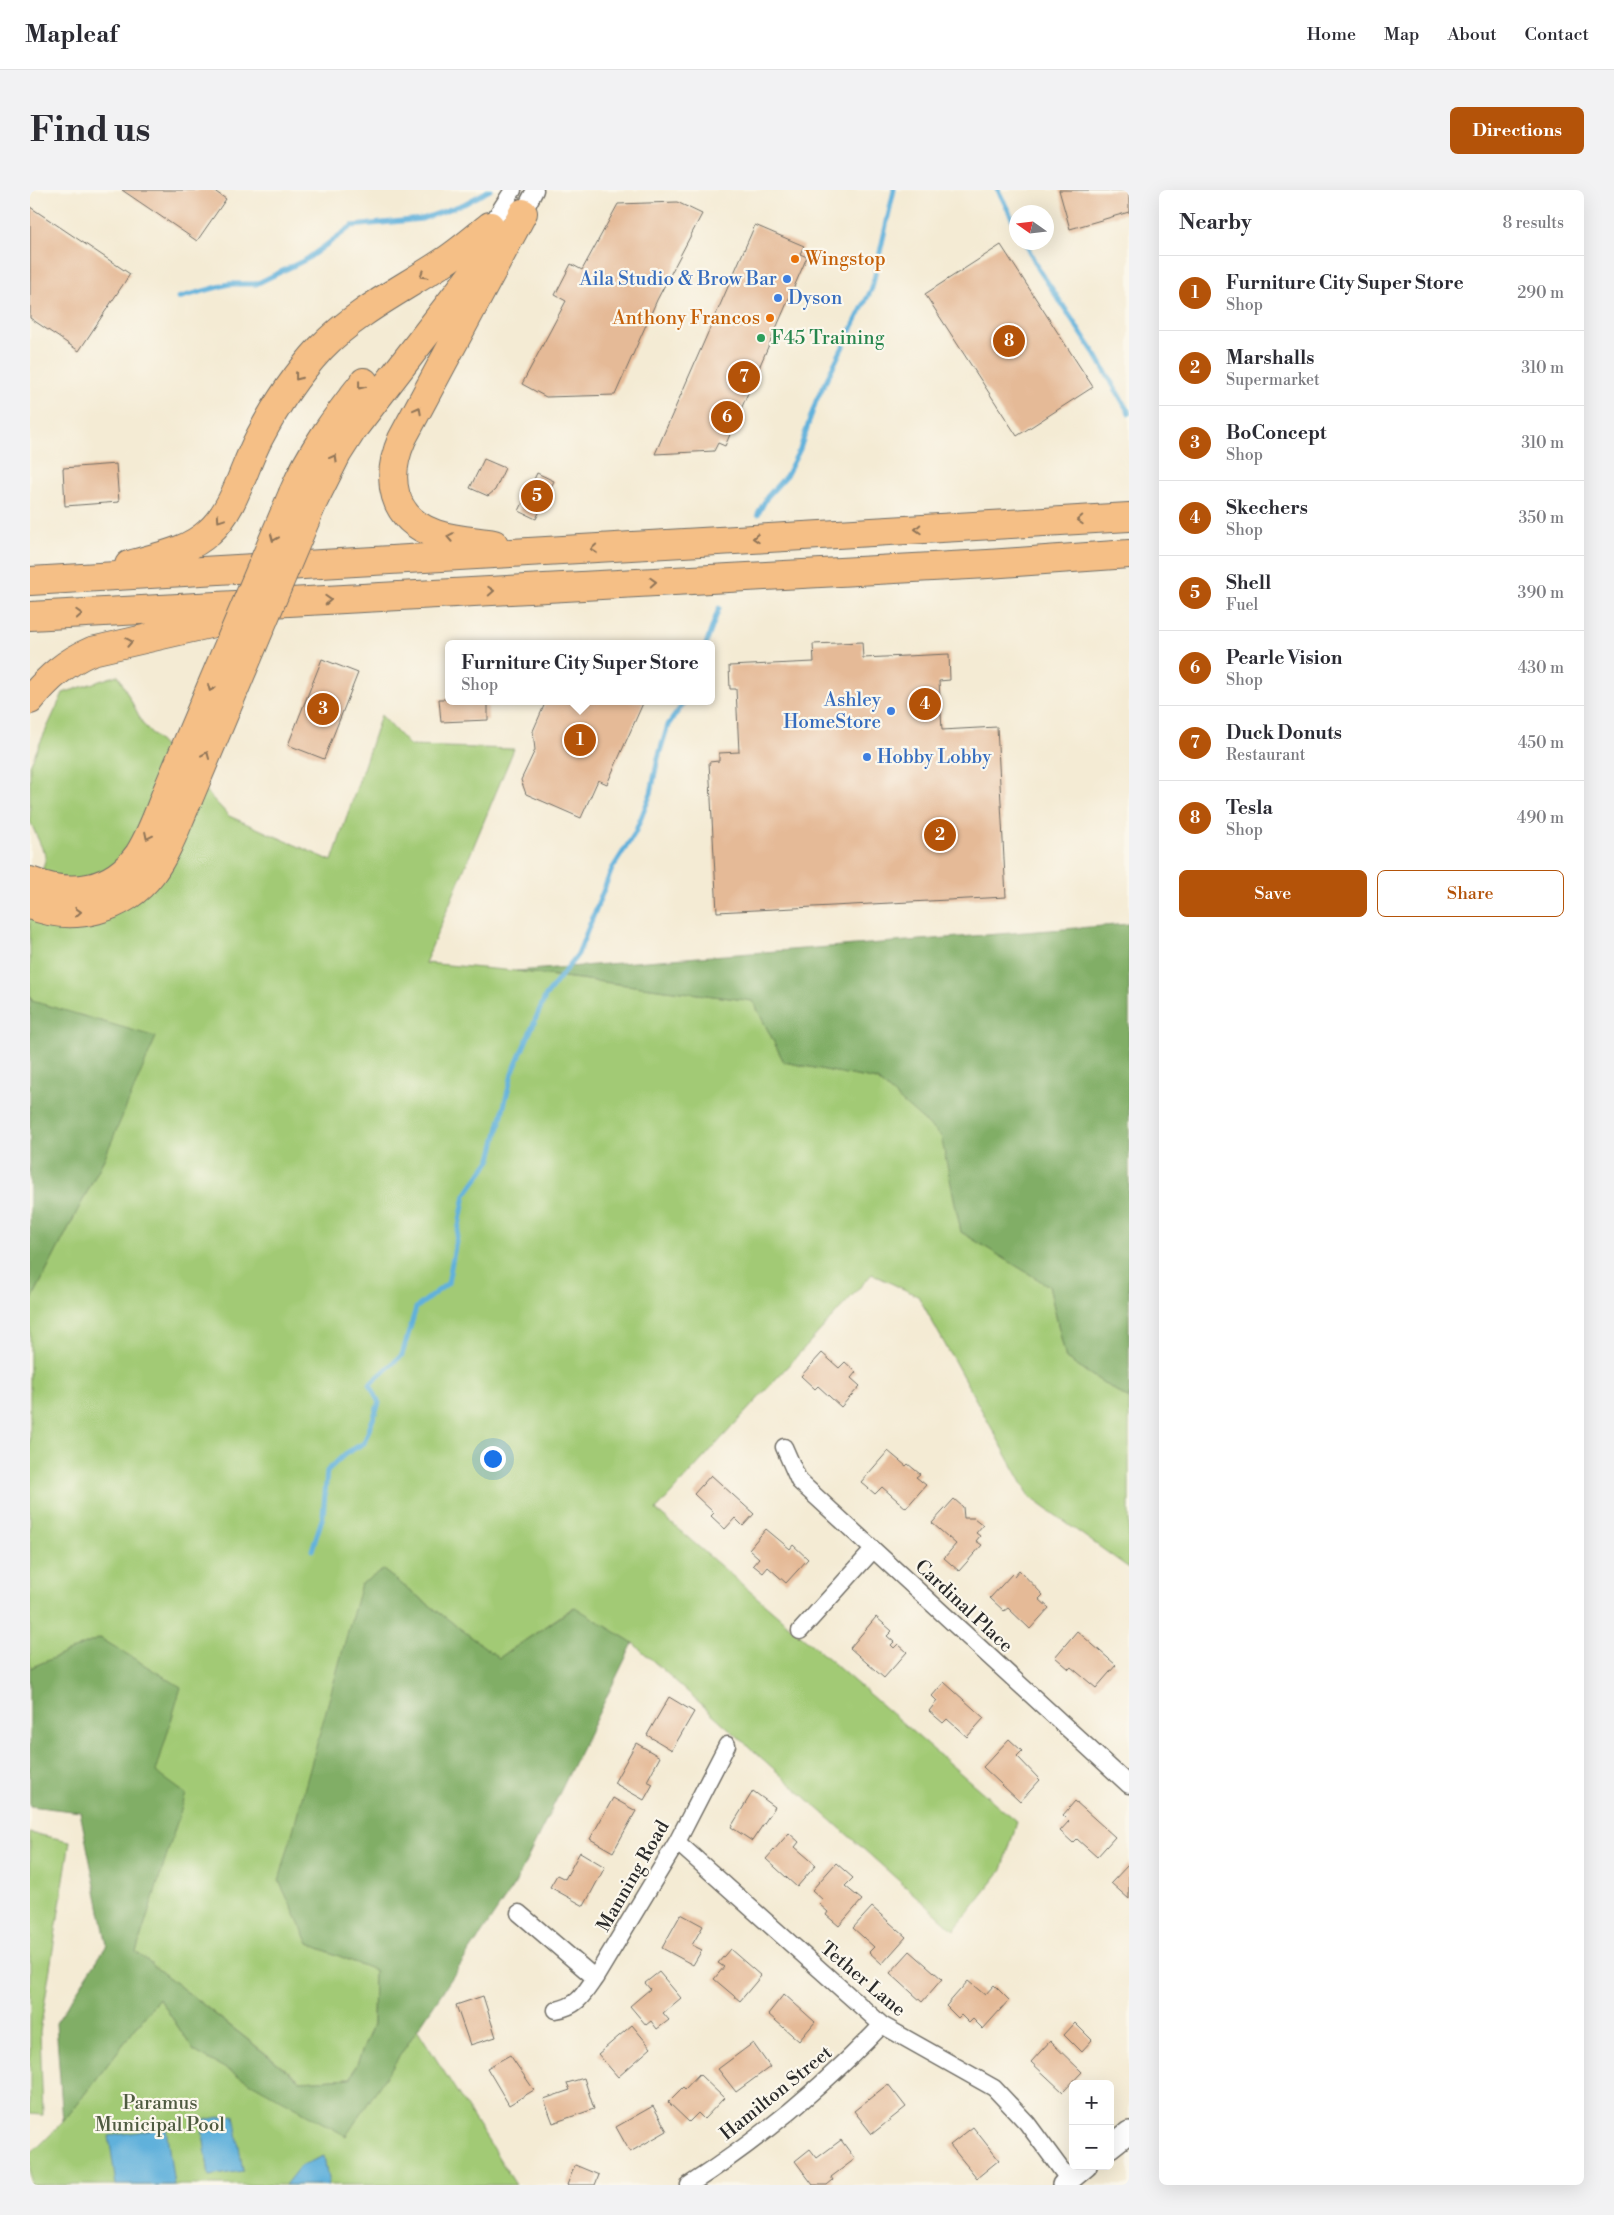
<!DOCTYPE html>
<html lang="en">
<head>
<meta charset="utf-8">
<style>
	:root { --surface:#fff; --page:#f2f2f3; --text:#2b2b33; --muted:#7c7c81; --line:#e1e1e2; --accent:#b45309 }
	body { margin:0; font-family:"Libre Bodoni",serif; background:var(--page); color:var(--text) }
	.controls { position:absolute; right:15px; bottom:15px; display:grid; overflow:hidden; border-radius:8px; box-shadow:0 5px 20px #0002 }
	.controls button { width:45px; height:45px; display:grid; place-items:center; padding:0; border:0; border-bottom:1px solid var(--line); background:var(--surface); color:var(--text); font:25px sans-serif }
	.compass { position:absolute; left:979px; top:15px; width:45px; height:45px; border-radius:50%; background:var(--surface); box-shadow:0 5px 20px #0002; rotate:284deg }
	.you { position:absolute; left:462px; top:1268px; width:18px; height:18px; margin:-12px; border:4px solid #fff; border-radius:50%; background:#1a73e8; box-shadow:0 0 0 8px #1a73e833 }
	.badge { display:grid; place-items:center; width:32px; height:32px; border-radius:50%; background:var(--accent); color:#fff; font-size:16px; font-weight:700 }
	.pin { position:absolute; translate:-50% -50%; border:2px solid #fff; box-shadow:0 1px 5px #0006 }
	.popup { position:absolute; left:415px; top:450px; width:270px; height:65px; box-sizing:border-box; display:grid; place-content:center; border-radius:8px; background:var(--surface); filter:drop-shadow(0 1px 4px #0005); font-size:16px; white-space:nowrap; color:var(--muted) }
	.popup b { font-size:19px; color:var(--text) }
	.popup::after { content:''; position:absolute; left:50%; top:100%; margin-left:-10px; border:10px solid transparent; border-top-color:var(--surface) }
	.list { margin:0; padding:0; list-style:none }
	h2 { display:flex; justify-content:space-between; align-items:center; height:65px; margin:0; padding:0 20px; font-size:21px }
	h2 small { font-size:16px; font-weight:400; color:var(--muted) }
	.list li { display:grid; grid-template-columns:32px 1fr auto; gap:15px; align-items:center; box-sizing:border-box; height:75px; padding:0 20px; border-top:1px solid var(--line) }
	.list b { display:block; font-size:19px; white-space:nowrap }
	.list p { margin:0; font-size:16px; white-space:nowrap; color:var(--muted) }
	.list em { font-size:16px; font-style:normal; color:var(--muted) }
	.actions { display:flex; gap:10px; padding:15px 20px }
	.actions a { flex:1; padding:11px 0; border:1px solid var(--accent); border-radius:8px; text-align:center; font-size:18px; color:var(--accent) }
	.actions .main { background:var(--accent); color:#fff }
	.map { position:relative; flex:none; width:1099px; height:1995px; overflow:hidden; border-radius:8px }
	header { display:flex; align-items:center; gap:30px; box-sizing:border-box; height:70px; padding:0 25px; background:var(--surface); border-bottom:1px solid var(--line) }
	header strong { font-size:24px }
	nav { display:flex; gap:28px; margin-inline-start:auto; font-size:18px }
	.intro { display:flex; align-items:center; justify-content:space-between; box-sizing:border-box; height:120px; padding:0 30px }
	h1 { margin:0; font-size:35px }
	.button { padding:12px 22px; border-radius:8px; background:var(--accent); color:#fff; font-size:18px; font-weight:700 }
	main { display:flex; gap:30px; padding:0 30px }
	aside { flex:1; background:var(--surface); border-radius:8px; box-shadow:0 5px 20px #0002 }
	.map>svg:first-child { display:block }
	.green { fill:#a2ca75; stroke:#667a50 }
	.forest { fill:#81ae66; stroke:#566c48 }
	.water { fill:#60b1db; stroke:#466e83 }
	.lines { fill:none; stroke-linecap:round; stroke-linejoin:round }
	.stream { stroke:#60b1db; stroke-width:5 }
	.building { fill:#e5ba97 }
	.minor-casing { stroke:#716e66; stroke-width:19 }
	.tertiary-casing { stroke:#716e66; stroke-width:24 }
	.trunk-casing { stroke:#716e66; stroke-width:30 }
	.minor { stroke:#fff; stroke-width:16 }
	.tertiary { stroke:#fff; stroke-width:21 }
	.trunk { stroke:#f5bf86; stroke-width:28 }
	.trunk-bridge-casing { stroke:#716e66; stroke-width:30; stroke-linecap:butt }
	.trunk-bridge { stroke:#f5bf86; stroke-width:28 }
	.oneway { stroke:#907558 }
	.food-dot { fill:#e8710a; stroke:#fbf7ec; stroke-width:2 }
	.shop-dot { fill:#3f7fe0; stroke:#fbf7ec; stroke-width:2 }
	.leisure-dot { fill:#2e9e5b; stroke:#fbf7ec; stroke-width:2 }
	.labels { text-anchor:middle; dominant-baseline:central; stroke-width:4.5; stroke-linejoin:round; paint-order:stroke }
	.food-label { font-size:19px; fill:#c56008; stroke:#fbf7ec; text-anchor:start }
	.shop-label { font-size:19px; fill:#366cbe; stroke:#fbf7ec; text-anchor:end }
	.leisure-label { font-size:19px; fill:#27864d; stroke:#fbf7ec; text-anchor:start }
	.street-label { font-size:19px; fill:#2b2b2b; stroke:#fbf7ec }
	.park-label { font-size:19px; fill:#4f5b41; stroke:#fbf7ec }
</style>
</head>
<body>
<header>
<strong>Mapleaf</strong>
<nav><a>Home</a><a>Map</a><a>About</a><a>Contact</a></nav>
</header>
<div class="intro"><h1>Find us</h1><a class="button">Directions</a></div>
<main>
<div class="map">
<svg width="1099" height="1995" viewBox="0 0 1099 1995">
	<rect width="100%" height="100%" fill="#fbf7ec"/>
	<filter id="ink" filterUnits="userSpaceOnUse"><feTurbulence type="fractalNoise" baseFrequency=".02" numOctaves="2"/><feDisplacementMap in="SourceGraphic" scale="10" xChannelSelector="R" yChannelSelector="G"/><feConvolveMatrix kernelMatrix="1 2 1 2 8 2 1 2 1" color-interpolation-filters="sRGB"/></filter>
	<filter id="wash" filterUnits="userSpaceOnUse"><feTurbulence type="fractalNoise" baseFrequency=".0096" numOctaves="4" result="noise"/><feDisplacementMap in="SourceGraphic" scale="20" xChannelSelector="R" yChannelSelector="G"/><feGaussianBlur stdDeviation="1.12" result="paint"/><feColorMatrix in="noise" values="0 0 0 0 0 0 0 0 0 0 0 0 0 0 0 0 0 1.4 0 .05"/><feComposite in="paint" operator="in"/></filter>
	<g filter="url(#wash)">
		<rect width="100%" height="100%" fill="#f4ebd4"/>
		<!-- green -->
		<path class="green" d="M88,485L113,534L199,626L302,671L351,525L380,556L484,559L395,773L486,781L723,811L754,872L847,890L912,946L931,1042L1019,1096L1036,1169L1099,1209V1378L1000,1307L888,1106L842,1084L626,1320L987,1632L972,1680L924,1740L603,1453L544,1417L469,1468L353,1380L279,1754L344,1780L343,1835L321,1888L271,1891L106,1762L155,1604L125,1582L150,1497L70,1448L0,1478V1113L75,967L0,806V725L16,667L0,631V575L33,503Z
			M0,1643L40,1651L10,1842L13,1925L0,1924Z
			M129,1808L164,1861L316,1945L387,1839L486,1995H0V1965L33,1932Z"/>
		<!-- forest -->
		<path class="forest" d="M1099,734V1209L1036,1169L1019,1096L931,1042L911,946L847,890L754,872L723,811L486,781Z
			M0,806L2,811L126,847L75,967L0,1113Z
			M353,1380L469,1468L545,1417L603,1453L486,1692L316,1946L164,1861L129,1808L33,1932L26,1833L77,1755L50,1622L0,1616V1478L70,1448L151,1497L126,1582L156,1604L106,1762L270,1891L321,1888L343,1835L344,1780L279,1754L249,1691L331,1394Z"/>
		<!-- water -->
		<path class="water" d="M204,1925L213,1981L179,1986L171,1930Z
			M136,1938L144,1995H86L79,1946Z
			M294,1966L299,1995H255L270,1976Z"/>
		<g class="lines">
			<!-- stream -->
			<path class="stream" d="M968,0L986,36
				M995,52L1008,78L1067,167L1099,223
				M148,108L199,94H226L277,69L322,36L392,29L434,14L460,0
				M728,324L737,307L756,286L770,259L786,211L842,98L864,0
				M676,454L689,418
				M282,1360L293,1326L297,1281L315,1264L334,1253L349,1213L340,1194L372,1165L386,1118L418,1093L435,1005L461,969L482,884L515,807L548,764L582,679L605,643L621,603L628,568L638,535L655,511"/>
		</g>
		<g id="blocks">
			<!-- building -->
			<path class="building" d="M92,0H183L196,9L167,51Z
				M1029,0H1099V22L1040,39Z
				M647,12L672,24L627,110L585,205L516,207L492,194L536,111L525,105L541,74L552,80L588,14Z
				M0,17L100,84L49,161L0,128Z
				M725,35L774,56L770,64L777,67L695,256L688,253L684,261L625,264Z
				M971,55L1063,197L987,246L895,104Z
				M454,269L475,278L465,300L458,306L440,298Z
				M86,274L89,312L35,316L33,278Z
				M507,283L524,291L506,329L489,321Z
				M832,452L833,468L919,464L920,490L909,491L912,540L967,537L976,707L687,722L679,572L689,571V563L709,562L706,499H700L699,476L784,472L783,454Z
				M292,469L328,483L294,569L258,555Z
				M409,509H419V511H458V530L411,532Z
				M516,511H614L577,594L568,590L551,628L496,604L491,590L505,560L503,541Z
				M792,1163L809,1178L815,1172L826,1182L821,1188L830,1196L811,1217L788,1196L785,1199L771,1186Z
				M858,1261L876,1276L878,1274L890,1284L886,1287L896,1295L876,1318L852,1297L845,1304L831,1292Z
				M681,1285L724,1324L713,1336L705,1328L695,1339L681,1326L684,1323L664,1304Z
				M924,1309L933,1317L934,1328H944L953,1335L946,1343L950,1346L946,1351L952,1355L929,1381L914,1368L926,1354L902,1333Z
				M736,1339L760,1359L763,1355L778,1369L756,1393L738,1377L733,1383L723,1375L729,1368L719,1359Z
				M989,1380L1013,1405L1009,1409L1019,1418L1000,1439L978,1418L974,1421L960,1408L982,1384L984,1386Z
				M846,1427L862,1441L857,1446L864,1452L861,1455L864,1458L868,1454L877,1462L854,1488L820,1458Z
				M1047,1441L1086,1475L1066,1498L1041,1477L1039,1479L1025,1467Z
				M914,1492L954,1528L937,1547L917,1529L913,1533L899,1521L907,1511L902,1506Z
				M639,1507L664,1522L642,1560L617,1545Z
				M979,1549L992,1561L987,1566L1010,1590L990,1612L953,1577Z
				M606,1553L630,1567L617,1591L623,1594L614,1610L584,1593Z
				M723,1601L745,1617L722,1651L701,1637Z
				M583,1608L606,1621L583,1662L560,1649Z
				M1045,1611L1085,1647L1067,1667L1047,1649L1043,1653L1030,1641L1039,1631L1033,1625Z
				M759,1643L769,1652L765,1657L786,1675L767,1697L736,1669Z
				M550,1662L575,1677L554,1716L520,1697L527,1685L535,1689Z
				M806,1673L823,1688L815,1696L832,1710L809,1736L796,1725L798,1722L789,1714L793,1710L782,1700Z
				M1099,1674V1709L1081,1693Z
				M842,1717L876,1747L852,1774L839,1762L844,1757L823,1738Z
				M651,1724L673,1736L662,1755L672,1760L663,1775L632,1758Z
				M700,1759L731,1786L710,1811L684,1789L694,1777L688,1773Z
				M880,1761L912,1789L892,1812L860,1783Z
				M629,1782L651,1808L633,1823L639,1830L627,1839L621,1831L616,1835L600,1816L620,1799L615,1793Z
				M938,1791L955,1805L964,1795L979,1810L953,1839L943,1829L939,1833L931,1825L928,1828L916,1816Z
				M754,1804L785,1832L769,1851L738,1824Z
				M453,1806L466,1847L440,1855L426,1815Z
				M1045,1833L1062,1850L1051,1862L1034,1845Z
				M602,1835L621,1858L588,1887L568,1864Z
				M1020,1851L1052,1882L1033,1902L1001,1872Z
				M723,1853L740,1877L706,1902L688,1879Z
				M480,1865L504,1900L479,1915L457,1878Z
				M669,1884L694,1908L674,1929L668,1923L659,1932L638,1912L653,1897L655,1899Z
				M554,1888L564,1919L523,1933L514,1909L540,1900L537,1893Z
				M858,1894L876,1917L842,1944L824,1921Z
				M623,1916L637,1941L600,1962L586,1937Z
				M943,1937L969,1970L947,1988L920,1955Z
				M811,1950L825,1969L801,1987L803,1990L797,1995H783L765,1971L780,1959L787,1968Z
				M545,1975L569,1985L565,1995H537Z"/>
		</g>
	</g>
	<g filter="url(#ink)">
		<use href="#blocks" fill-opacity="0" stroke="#716e66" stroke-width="1"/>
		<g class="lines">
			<!-- minor casing -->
			<g class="minor-casing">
				<path id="minor" d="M493,23L505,0
					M460,36L483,0
					M754,1257L769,1291L1099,1595
					M770,1441L843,1360
					M647,1652L852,1835L964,1898L997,1933L1039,1990
					M489,1723L565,1788
					M526,1820C548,1816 553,1805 565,1788L647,1652L697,1555
					M659,1995C730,1949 794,1896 852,1835"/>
			</g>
			<!-- tertiary casing -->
			<g class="tertiary-casing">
				<path id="tertiary" d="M1080,1957L1099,1942
					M1033,1995L1056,1976"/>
			</g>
			<!-- trunk casing -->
			<g class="trunk-casing">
				<path id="trunk" d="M263,303C280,263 306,227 334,192
					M283,312L307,264L323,239L458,64
					M464,354C445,351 425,350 406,344C361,329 355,288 372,249L493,23
					M99,375C126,367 158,362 179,342C205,319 213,278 229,248C245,217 267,184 291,158C326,122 371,100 412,73C429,62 445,48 460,36
					M0,391L1099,327
					M0,426L958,374L1099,364
					M0,510C18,488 36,472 62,461L214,426
					M0,691C41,707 82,702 109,664C121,645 129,622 137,601
					M0,715C43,733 94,720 122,683C138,661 147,634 158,610"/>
			</g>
			<!-- minor -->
			<use href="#minor" class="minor"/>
			<!-- tertiary -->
			<use href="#tertiary" class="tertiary"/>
			<!-- trunk -->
			<use href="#trunk" class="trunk"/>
			<!-- trunk-bridge casing -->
			<g class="trunk-bridge-casing">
				<path id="trunk-bridge" d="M137,601L263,303
					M158,610L283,312"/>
			</g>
			<!-- trunk-bridge -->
			<use href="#trunk-bridge" class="trunk-bridge"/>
		</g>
		<!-- one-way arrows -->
		<defs><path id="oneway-chevron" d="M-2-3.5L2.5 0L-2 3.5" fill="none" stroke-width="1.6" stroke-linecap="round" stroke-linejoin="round" transform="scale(1.25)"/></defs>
		<g class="oneway">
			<use href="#oneway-chevron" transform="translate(393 85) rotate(148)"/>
			<use href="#oneway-chevron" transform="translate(268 187) rotate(128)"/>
			<use href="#oneway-chevron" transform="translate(331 196) rotate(128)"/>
			<use href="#oneway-chevron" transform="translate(388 220) rotate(-62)"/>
			<use href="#oneway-chevron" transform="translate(304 268) rotate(-61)"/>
			<use href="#oneway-chevron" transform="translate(190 329) rotate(124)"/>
			<use href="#oneway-chevron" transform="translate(1050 330) rotate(177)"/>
			<use href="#oneway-chevron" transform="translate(888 339) rotate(177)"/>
			<use href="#oneway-chevron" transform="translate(420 347) rotate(-169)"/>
			<use href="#oneway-chevron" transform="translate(244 348) rotate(113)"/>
			<use href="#oneway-chevron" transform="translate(726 348) rotate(177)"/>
			<use href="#oneway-chevron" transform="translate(564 359) rotate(176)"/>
			<use href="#oneway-chevron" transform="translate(623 392) rotate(-3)"/>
			<use href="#oneway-chevron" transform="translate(461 401) rotate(-3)"/>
			<use href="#oneway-chevron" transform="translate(298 410) rotate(-3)"/>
			<use href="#oneway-chevron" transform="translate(49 424) rotate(-3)"/>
			<use href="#oneway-chevron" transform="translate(99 452) rotate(-11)"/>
			<use href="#oneway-chevron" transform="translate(181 498) rotate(113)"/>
			<use href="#oneway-chevron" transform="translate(176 565) rotate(-67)"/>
			<use href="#oneway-chevron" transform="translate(118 646) rotate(116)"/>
			<use href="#oneway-chevron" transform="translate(48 722) rotate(-3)"/>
		</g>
	</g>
	<!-- markers -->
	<g class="food-dot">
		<circle cx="765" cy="69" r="5"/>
		<circle cx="740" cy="128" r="5"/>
	</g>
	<g class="shop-dot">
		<circle cx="757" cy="89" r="5"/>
		<circle cx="748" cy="108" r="5"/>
		<circle cx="861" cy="521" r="5"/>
		<circle cx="837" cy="567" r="5"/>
	</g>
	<circle class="leisure-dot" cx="731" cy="148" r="5"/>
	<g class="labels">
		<!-- food labels -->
		<g class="food-label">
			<text x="775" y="69">Wingstop</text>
			<text x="730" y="128" text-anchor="end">Anthony Francos</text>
		</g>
		<!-- shop labels -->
		<g class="shop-label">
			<text x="747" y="89">Aila Studio &amp; Brow Bar</text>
			<text x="758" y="108" text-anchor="start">Dyson</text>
			<text x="851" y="510">Ashley<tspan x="851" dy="22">HomeStore</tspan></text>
			<text x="847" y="567" text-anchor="start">Hobby Lobby</text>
		</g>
		<!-- leisure labels -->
		<g class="leisure-label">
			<text x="741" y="148">F45 Training</text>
		</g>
		<!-- street labels -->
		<g class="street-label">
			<text transform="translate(934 1416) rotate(43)">Cardinal Place</text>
			<text transform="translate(603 1686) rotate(-60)">Manning Road</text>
			<text transform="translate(833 1789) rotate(40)">Tether Lane</text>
			<text transform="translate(746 1903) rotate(-39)">Hamilton Street</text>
		</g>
		<!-- park labels -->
		<g class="park-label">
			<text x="130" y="1913">Paramus<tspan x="130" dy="22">Municipal Pool</tspan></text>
		</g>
	</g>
</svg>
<div class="controls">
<button>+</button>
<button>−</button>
</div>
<svg class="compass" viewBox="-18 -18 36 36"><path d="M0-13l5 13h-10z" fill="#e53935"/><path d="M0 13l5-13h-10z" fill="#7c7c81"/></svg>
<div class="you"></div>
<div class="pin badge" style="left:550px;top:550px">1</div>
<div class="popup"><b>Furniture City Super Store</b>Shop</div>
<div class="pin badge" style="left:910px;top:645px">2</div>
<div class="pin badge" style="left:293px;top:519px">3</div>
<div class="pin badge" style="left:895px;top:514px">4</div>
<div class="pin badge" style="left:507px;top:306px">5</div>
<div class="pin badge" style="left:697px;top:227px">6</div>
<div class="pin badge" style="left:714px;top:187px">7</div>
<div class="pin badge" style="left:979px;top:151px">8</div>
</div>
<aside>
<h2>Nearby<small>8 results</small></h2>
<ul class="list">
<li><span class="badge">1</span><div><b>Furniture City Super Store</b><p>Shop</p></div><em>290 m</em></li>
<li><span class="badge">2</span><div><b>Marshalls</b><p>Supermarket</p></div><em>310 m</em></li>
<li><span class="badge">3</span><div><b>BoConcept</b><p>Shop</p></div><em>310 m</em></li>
<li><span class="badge">4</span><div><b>Skechers</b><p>Shop</p></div><em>350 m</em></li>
<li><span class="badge">5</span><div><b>Shell</b><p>Fuel</p></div><em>390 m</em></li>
<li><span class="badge">6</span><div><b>Pearle Vision</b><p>Shop</p></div><em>430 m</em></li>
<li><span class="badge">7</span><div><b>Duck Donuts</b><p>Restaurant</p></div><em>450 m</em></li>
<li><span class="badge">8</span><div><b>Tesla</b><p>Shop</p></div><em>490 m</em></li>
</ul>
<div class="actions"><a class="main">Save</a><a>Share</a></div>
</aside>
</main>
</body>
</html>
